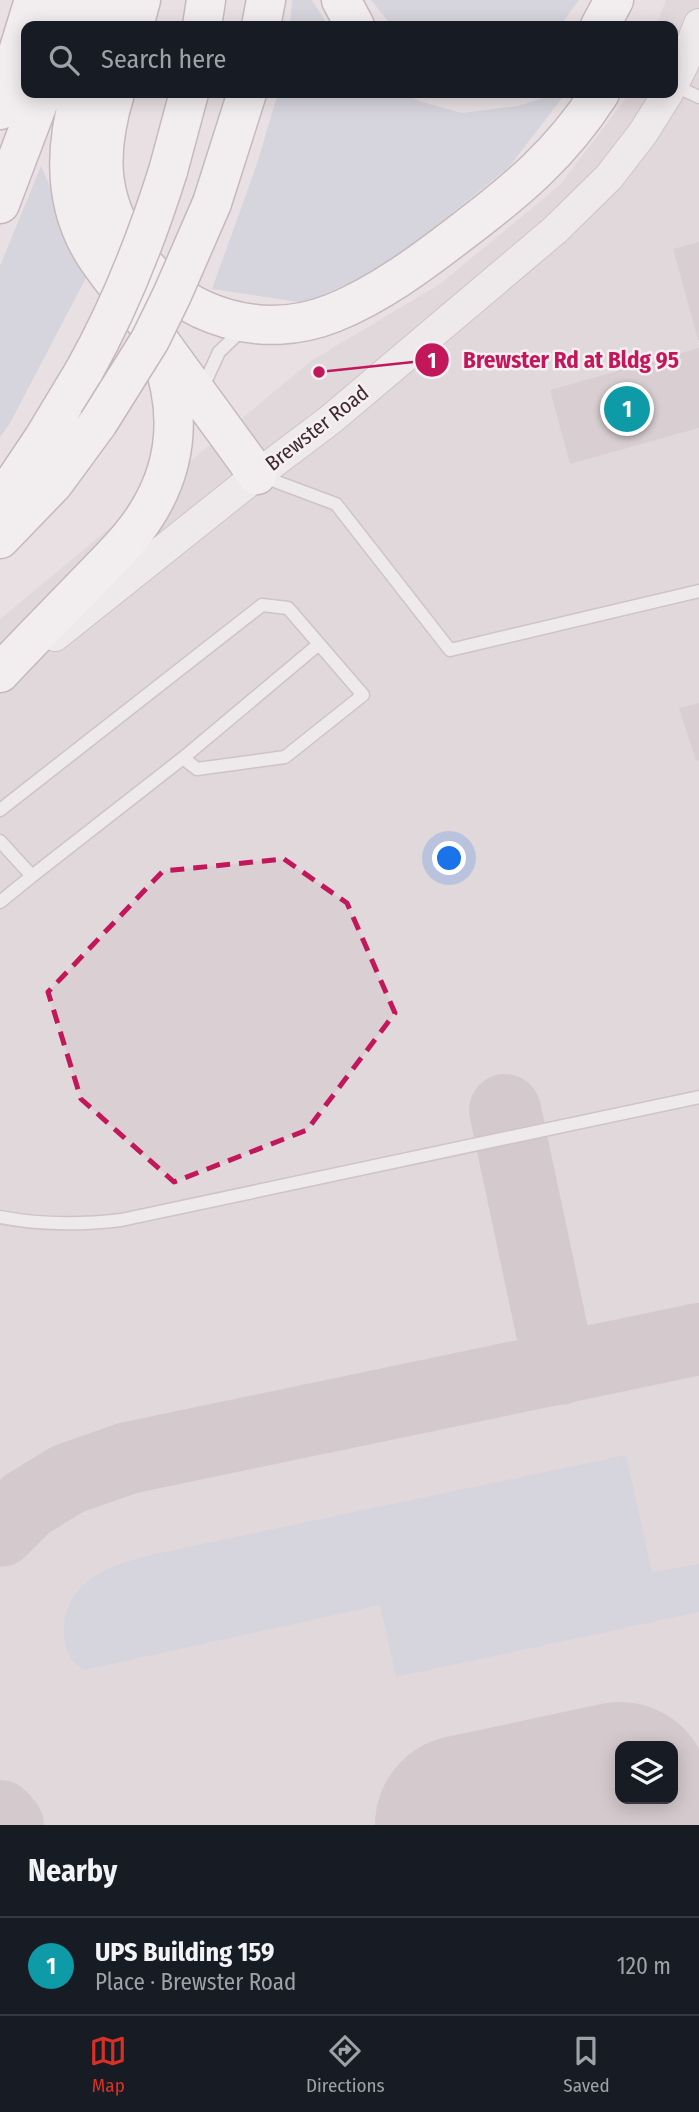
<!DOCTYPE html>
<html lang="en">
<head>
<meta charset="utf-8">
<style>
	:root { --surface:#171b24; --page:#20242c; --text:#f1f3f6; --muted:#9ea1a6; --line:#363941; --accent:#d93025 }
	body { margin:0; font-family:"Fira Sans Condensed",sans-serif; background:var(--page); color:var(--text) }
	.controls { position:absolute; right:21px; bottom:21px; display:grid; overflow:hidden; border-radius:14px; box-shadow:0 4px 18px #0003 }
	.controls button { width:63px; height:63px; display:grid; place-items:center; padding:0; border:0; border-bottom:2px solid var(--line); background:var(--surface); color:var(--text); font:35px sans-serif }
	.you { position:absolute; left:450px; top:859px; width:24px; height:24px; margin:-18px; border:5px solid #fff; border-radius:50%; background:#1a73e8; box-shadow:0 0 0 10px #1a73e833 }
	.badge { display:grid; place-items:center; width:46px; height:46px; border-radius:50%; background:var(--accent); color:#fff; font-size:23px; font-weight:700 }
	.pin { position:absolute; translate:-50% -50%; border:4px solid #fff; box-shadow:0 2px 7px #0006 }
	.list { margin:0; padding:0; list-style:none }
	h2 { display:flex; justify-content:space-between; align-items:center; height:91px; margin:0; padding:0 28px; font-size:30px }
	h2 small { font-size:23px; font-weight:400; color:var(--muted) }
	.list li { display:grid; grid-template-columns:46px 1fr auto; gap:21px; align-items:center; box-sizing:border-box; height:98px; padding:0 28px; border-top:2px solid var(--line) }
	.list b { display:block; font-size:26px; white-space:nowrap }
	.list p { margin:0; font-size:23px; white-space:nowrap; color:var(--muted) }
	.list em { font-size:23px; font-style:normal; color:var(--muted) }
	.icon { flex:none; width:38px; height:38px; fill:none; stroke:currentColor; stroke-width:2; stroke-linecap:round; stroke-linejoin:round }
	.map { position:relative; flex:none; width:699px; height:1825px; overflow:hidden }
	.search { position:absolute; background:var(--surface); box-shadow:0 4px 18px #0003; left:21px; right:21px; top:21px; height:77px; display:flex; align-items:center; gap:18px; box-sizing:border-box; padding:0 24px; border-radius:14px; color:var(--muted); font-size:26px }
	.sheet { height:189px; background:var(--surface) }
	nav { display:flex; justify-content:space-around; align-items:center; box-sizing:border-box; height:98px; border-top:2px solid var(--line); background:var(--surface); font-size:19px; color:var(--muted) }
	nav a { display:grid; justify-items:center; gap:4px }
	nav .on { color:var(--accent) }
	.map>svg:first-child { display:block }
	.built { fill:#dacfd2; fill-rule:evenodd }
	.green { fill:#c2c5d2 }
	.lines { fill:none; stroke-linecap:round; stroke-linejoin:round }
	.taxiway { stroke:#bcaeb2; stroke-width:72 }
	.runway { stroke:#bcaeb2; stroke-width:180 }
	.building { fill:#c8bbbf }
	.service-casing { stroke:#afa2a6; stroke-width:15 }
	.tertiary-casing { stroke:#afa2a6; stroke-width:32 }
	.motorway-casing { stroke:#9e8990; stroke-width:41 }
	.service { stroke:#f7f3f4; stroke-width:12 }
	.tertiary { stroke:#f7f3f4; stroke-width:30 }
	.motorway { stroke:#fff; stroke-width:38 }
	.motorway-bridge-casing { stroke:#9e8990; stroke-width:41; stroke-linecap:butt }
	.motorway-bridge { stroke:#fff; stroke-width:38 }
	.marked { fill:none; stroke:#c2185b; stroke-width:5; stroke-dasharray:14 9; stroke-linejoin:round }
	.labels { text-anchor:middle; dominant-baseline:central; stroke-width:5; stroke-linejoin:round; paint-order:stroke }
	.street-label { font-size:21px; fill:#3f2a30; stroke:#f6f0f2 }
	.leader { fill:none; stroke:#c2185b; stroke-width:2.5 }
	.callout-dot { fill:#c2185b; stroke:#f6f0f2; stroke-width:2.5 }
	.mark-label { font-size:21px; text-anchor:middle; font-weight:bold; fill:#fff }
	.callout-label { font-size:23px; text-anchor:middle; font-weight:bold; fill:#c2185b; stroke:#f6f0f2; stroke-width:5; stroke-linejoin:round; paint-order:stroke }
</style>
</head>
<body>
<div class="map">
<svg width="699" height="1825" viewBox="0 0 699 1825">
	<rect width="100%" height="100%" fill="#e8e0e3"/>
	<!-- built -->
	<path class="built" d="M666,0H699V1825H0V619L311,361L440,284L560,185L630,93H673V26H656ZM620,1746H673V1799H620Z"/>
	<!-- green -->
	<path class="green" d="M292,0H312L328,26H290Z
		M371,0H579L560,26H392Z
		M278,93H401L422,102L462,113L517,106L560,93H566L509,167L388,265L305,303L212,289L257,164Z
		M41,166L88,274L10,423L0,437V266Z
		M626,1455L652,1572L699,1564V1612L396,1677L380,1605L85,1670C70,1662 65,1652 64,1635C62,1571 129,1560 178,1549Z"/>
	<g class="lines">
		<!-- taxiway -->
		<path class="taxiway" d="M505,1110L560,1369
			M0,1531L27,1504L68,1479L128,1458L699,1339
			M0,1816L8,1825"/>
		<!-- runway -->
		<path class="runway" d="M465,1825L620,1792"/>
	</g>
	<!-- building -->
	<path class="building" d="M699,242V340H698L673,249Z
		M699,348V428L570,464L550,390Z
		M699,703V760L696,761L679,708Z"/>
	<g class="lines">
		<!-- service casing -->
		<g class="service-casing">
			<path id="service" d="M673,85L699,97
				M201,391L219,352L243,329
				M261,476L336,504L450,650L699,591
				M183,758L197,769L285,757L363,695L319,644
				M0,810L262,605L288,608L319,644L183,758L32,876L0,841
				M0,902L32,876
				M0,1217C41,1225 80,1225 121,1220L699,1097"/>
		</g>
		<!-- tertiary casing -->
		<g class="tertiary-casing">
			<path id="tertiary" d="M673,85L683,65L699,24
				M55,636L257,475L330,420L555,230L609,177L643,133L668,93"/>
		</g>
		<!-- motorway casing -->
		<g class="motorway-casing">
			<path id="motorway" d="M341,0L355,26
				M62,26L69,0
				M99,26L107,0
				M134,26L141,0
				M202,26L206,0
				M261,26L266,0
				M600,26L614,0
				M80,93C65,146 63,203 93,252C110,279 132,303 151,329C186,378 222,426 257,475
				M115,93C96,156 98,204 139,258C184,318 263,341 333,313C378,295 420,264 459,234C516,191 561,154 600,93
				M0,110L34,0
				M168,171L189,93
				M212,203L247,93
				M0,204L42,93
				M0,503L43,439L84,371
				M0,539L54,483L98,423
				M0,673C27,644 55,616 82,588C104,565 129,542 146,515C178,465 181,411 161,356"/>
		</g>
		<!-- service -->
		<use href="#service" class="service"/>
		<!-- tertiary -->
		<use href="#tertiary" class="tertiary"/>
		<!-- motorway -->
		<use href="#motorway" class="motorway"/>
		<!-- motorway-bridge casing -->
		<g class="motorway-bridge-casing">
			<path id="motorway-bridge" d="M84,371C120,307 146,241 168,171
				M98,423L150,340L172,295L212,203"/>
		</g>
		<!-- motorway-bridge -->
		<use href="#motorway-bridge" class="motorway-bridge"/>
	</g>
	<!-- marked area -->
	<path d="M0 0H699V1825H0ZM284,859L347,903L395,1013L307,1130L174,1182L81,1099L48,992L163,871Z" fill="#e8e0e3" fill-opacity=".55" fill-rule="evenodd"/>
	<path class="marked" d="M284,859L347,903L395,1013L307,1130L174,1182L81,1099L48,992L163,871Z"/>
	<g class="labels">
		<!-- street labels -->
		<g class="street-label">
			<text transform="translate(317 428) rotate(-38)">Brewster Road</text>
		</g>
	</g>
	<!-- callouts -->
	<path class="leader" d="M319 372L432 360"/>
	<g class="callout-dot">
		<circle cx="319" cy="372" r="7"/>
		<circle cx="432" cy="360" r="18"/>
	</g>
	<g class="mark-label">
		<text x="432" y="368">1</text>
	</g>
	<g class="callout-label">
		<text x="571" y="368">Brewster Rd at Bldg 95</text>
	</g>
</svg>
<div class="controls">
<button><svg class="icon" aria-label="layers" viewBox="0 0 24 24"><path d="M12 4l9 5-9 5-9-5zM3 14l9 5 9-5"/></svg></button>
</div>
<div class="you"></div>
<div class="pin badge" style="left:627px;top:409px;background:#0f9aa8">1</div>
<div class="search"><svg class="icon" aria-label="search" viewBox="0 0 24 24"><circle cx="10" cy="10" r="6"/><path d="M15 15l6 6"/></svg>Search here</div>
</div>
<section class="sheet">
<h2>Nearby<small></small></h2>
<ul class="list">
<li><span class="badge" style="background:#0f9aa8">1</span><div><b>UPS Building 159</b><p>Place · Brewster Road</p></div><em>120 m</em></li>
</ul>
</section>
<nav>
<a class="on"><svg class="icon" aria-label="map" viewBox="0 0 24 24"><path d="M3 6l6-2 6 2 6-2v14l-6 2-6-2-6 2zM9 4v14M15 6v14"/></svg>Map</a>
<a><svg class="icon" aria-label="directions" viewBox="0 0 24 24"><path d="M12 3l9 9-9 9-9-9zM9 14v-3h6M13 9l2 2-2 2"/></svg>Directions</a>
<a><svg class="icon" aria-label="saved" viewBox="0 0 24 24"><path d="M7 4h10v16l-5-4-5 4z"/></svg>Saved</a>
</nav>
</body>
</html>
